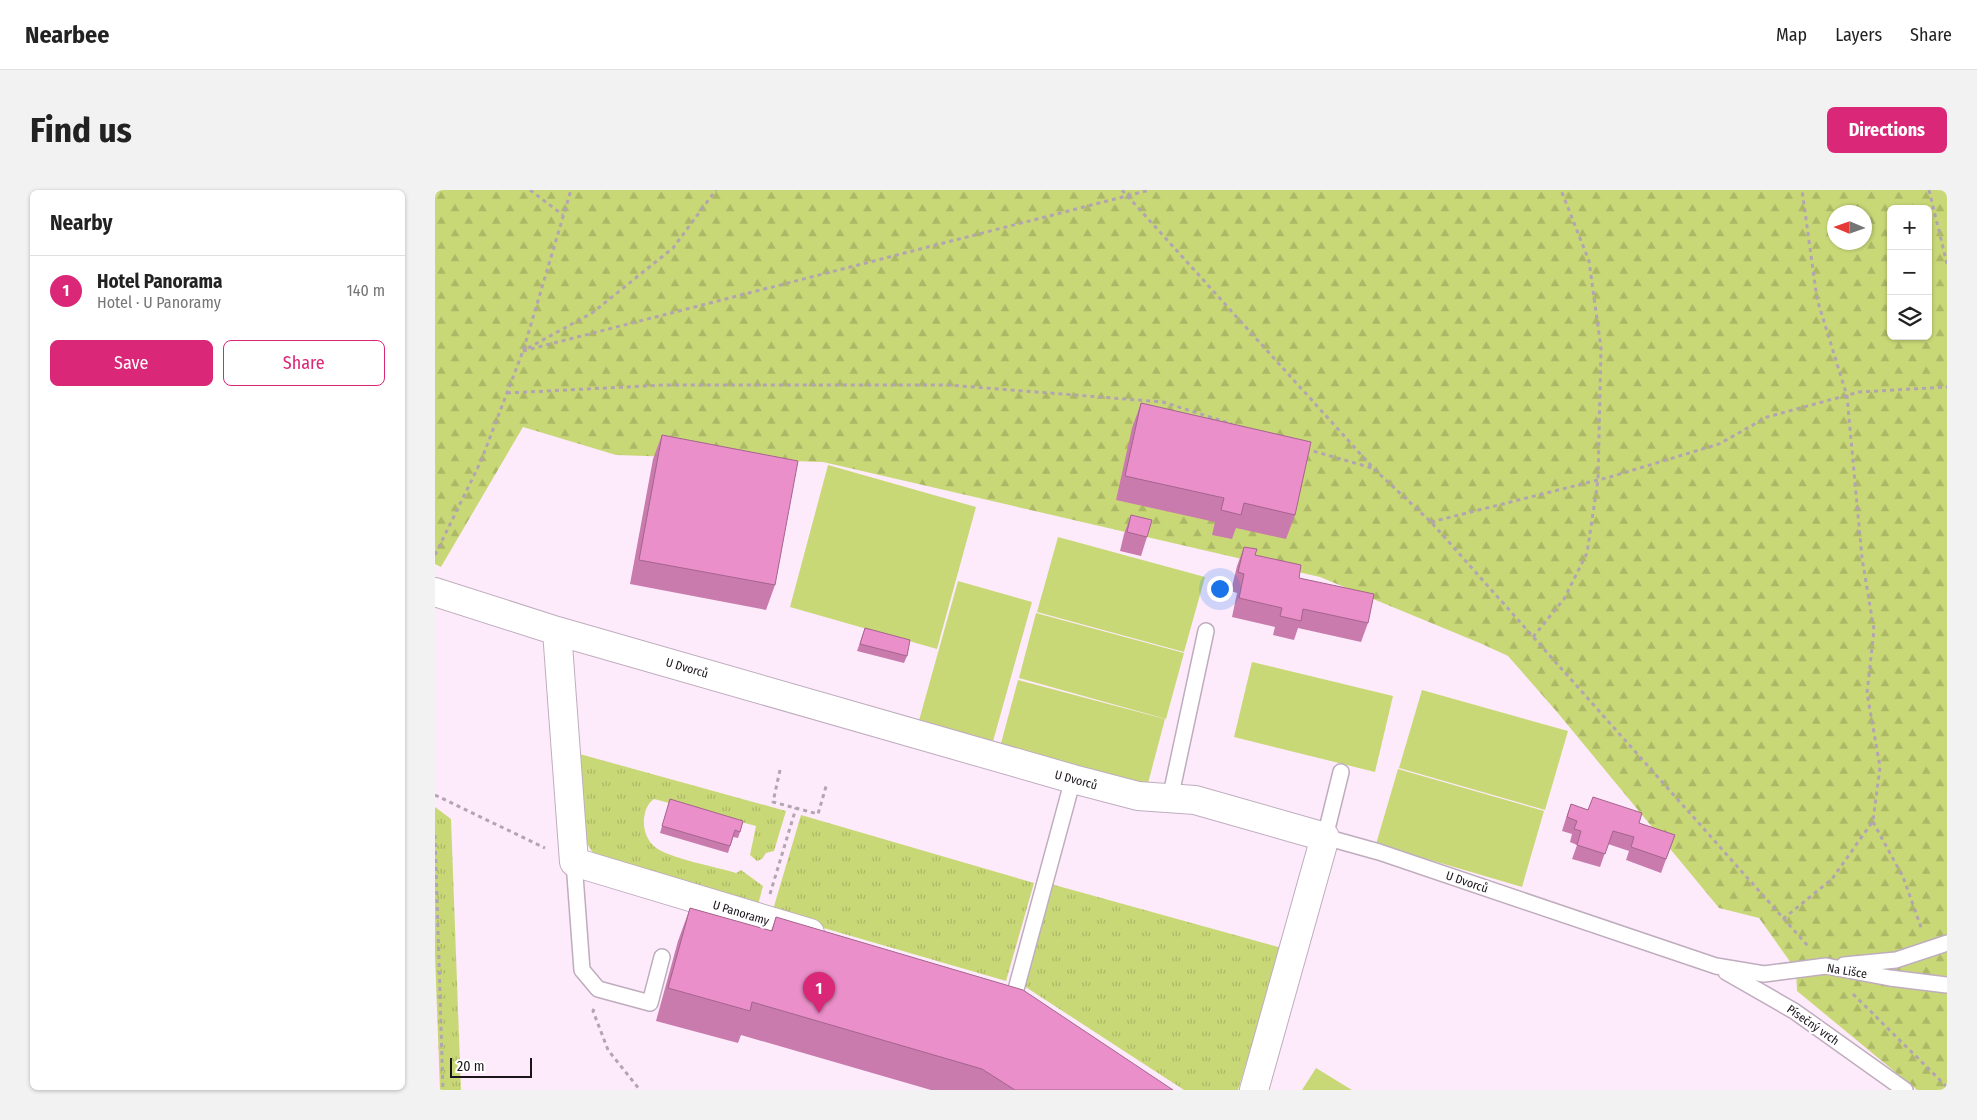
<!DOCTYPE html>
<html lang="en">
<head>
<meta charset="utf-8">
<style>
	:root { --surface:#fff; --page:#f2f2f2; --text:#222; --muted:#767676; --line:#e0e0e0; --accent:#db2777 }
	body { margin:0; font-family:"Fira Sans Condensed",sans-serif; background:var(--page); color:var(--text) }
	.controls { position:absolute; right:15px; top:15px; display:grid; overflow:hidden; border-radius:8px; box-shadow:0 1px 4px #0004 }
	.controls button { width:45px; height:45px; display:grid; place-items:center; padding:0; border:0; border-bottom:1px solid var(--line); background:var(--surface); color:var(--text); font:25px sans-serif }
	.compass { position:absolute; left:1392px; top:15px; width:45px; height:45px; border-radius:50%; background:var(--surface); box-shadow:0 1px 4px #0004; rotate:272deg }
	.scale { position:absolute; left:15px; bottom:12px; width:82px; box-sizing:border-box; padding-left:5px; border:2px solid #1b151b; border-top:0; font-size:14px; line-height:18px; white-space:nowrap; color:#1b151b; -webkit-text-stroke:4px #fff; paint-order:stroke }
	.you { position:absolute; left:784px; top:398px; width:18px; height:18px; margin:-12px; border:4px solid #fff; border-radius:50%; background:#1a73e8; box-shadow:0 0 0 8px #1a73e833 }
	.badge { display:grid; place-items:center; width:32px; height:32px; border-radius:50%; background:var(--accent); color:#fff; font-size:16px; font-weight:700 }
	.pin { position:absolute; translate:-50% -41px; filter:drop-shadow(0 1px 2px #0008) }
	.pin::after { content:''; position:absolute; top:26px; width:18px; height:15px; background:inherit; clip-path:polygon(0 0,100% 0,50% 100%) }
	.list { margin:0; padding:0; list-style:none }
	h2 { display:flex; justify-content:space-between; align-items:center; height:65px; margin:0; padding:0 20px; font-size:21px }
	h2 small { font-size:16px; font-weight:400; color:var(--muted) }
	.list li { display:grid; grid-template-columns:32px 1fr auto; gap:15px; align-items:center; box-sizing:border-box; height:70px; padding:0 20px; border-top:1px solid var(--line) }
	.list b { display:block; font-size:19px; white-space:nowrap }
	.list p { margin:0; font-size:16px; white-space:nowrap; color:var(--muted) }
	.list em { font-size:16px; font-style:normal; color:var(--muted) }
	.actions { display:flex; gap:10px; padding:15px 20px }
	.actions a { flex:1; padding:11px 0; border:1px solid var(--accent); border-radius:8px; text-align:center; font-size:18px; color:var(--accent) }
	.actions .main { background:var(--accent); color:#fff }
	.icon { flex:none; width:28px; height:28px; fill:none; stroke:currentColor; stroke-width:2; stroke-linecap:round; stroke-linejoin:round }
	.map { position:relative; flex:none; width:1512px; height:900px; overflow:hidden; border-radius:8px }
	header { display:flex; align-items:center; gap:30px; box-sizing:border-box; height:70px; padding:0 25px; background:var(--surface); border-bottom:1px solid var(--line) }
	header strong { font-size:24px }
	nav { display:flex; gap:28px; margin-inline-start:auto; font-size:18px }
	.intro { display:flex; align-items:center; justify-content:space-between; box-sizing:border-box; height:120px; padding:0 30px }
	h1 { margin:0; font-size:35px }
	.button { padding:12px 22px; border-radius:8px; background:var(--accent); color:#fff; font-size:18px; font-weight:700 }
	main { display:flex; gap:30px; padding:0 30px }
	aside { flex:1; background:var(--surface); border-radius:8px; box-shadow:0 1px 4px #0004 }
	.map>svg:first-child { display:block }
	.grass { fill:url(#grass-tufts) }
	.forest { fill:url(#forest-firs); fill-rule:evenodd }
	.green { fill:#c9d877 }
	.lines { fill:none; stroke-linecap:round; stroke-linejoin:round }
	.service-casing { stroke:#bfadbe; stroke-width:18 }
	.minor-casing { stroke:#bfadbe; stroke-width:30 }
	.path { stroke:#b2a4b1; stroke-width:3; stroke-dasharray:4 4; stroke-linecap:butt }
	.service { stroke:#fff; stroke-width:15 }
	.minor { stroke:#fff; stroke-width:28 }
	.wall { fill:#c97bad }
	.building { fill:#ea8fc9; stroke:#a4648d }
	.labels { text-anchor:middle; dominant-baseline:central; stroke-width:4.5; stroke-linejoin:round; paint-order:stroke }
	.street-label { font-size:12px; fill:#1b151b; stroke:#fff }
</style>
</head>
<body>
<header>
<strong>Nearbee</strong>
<nav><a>Map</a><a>Layers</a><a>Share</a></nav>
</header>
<div class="intro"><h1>Find us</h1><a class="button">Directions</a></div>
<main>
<aside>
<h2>Nearby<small></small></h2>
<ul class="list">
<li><span class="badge">1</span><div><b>Hotel Panorama</b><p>Hotel · U Panoramy</p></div><em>140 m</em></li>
</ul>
<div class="actions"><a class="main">Save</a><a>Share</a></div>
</aside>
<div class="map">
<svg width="1512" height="900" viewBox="0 0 1512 900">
	<defs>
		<pattern id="grass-tufts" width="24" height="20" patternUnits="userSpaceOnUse" patternTransform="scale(1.25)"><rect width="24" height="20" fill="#c9d877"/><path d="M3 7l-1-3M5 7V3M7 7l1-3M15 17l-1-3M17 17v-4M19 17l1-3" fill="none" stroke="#acb866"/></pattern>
		<pattern id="forest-firs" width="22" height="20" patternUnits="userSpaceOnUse" patternTransform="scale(1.25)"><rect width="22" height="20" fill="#c9d877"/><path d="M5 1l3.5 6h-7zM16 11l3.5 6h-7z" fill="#acb866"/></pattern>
	</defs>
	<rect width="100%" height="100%" fill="#fdebfc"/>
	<!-- grass -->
	<path class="grass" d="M141,563L351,621L339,661L331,663L327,669L322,671L315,665L321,636L219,609C212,614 210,621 209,629C208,639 212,651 220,657C233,668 282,677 301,683L306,680L328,696L322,719L161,668L151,652Z
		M0,617L16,629L26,900H5L0,766Z
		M366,625L599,693L571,791L337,723Z
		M616,694L847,758L803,900H749L589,796Z"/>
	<!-- forest -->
	<path class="forest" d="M0,0H1512V900H1482L1362,801L1361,780L1324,728L1284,718L1122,522L1073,466L1047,454L885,387L388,272L181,265L88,237L6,377L0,374ZM1456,19H1493V146H1456ZM1400,22H1430V52H1400Z"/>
	<!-- green -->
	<path class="green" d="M393,275L541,317L502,459L355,417Z
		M623,347L770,387L749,462L602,422Z
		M523,391L597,412L557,555L483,534Z
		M601,423L749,463L731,529L584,488Z
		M817,472L958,506L940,582L799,547Z
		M583,490L730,529L712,597L565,557Z
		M987,500L1133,541L1110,620L964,578Z
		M963,579L1109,621L1087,697L941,654Z
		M881,878L917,900H867Z"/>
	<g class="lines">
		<!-- service casing -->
		<g class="service-casing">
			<path id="service" d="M906,582L890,647L944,662L1281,776L1329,784L1391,776L1455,788L1512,795
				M735,609L771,441
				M139,672L147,780L163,799L215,813L227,767
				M1409,775L1461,770L1512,753
				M1291,782L1359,821L1470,900
				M580,803L638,589"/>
		</g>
		<!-- minor casing -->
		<g class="minor-casing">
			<path id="minor" d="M0,402L122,441L638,589L703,606L760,610L890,647L819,900
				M122,441L139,672L375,743"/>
		</g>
		<!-- path -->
		<path class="path" d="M95,0L128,25
			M687,0L939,279L996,332L1373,756
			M1494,0L1512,74
			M93,158L157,123L238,58L281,0
			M88,161L715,0
			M72,203L230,195H513L728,212L797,234
			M871,259L937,278
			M996,332L1175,287L1284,254L1332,227L1424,202L1512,197
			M0,365L46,271L88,161L136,0
			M1098,447L1129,409L1152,363L1163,290L1166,158L1154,71L1126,0
			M345,580L338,612L383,624L392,593
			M0,605L110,658
			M1438,632L1468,687L1487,740
			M0,645L8,900
			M335,704L361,618
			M1348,729L1397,689L1438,631L1445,577L1432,503L1439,440L1427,368L1412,206L1382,109L1367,0
			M1418,804L1512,897
			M159,819L158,821L173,860L205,900"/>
		<!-- service -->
		<use href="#service" class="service"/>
		<!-- minor -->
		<use href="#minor" class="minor"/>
	</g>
	<!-- wall -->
	<path class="wall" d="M706,213L860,325L851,349L801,338L797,349L777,345L780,332L681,310L697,238Z
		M227,245L340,395L331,420L195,394L218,269Z
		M696,325L712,347L706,366L685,361L689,344Z
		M809,357L820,365L864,388L933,433L926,452L863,438L859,450L838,445L840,437L797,427L802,403L796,401L802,376Z
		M430,438L472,466L469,473L422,461Z
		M1158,607L1204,633L1240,645L1226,683L1191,670L1194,661L1173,654L1165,677L1137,669L1142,655L1135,652L1137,644L1127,641L1131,628L1136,614L1153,620Z
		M235,609L305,642L303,648L298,647L293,663L225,643Z
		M255,718L336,741L341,727L738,900H496L306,845L303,853L221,831L243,751Z"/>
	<!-- building -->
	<path class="building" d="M706,213L876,252L860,325L809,313L806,325L786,320L789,308L690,286Z
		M227,245L363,271L340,395L204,370Z
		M696,325L717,330L712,347L692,342Z
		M809,357L822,359L820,365L866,375L864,388L939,404L933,433L868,419L866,431L845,426L847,418L804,408L809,384L803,382Z
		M430,438L475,450L472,466L425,454Z
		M1158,607L1207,623L1204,633L1240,645L1231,669L1196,657L1199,647L1178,641L1170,664L1142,655L1146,641L1139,639L1142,631L1132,627L1136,614L1153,620Z
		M235,609L308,631L305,642L300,640L295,656L227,636Z
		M255,718L337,741L341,727L588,800L738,900H580L547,879L317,812L315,821L233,798Z"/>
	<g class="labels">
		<!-- street labels -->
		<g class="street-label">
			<text transform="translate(252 478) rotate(16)">U Dvorců</text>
			<text transform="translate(641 590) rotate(15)">U Dvorců</text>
			<text transform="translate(1032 692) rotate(19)">U Dvorců</text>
			<text transform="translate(306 723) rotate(17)">U Panoramy</text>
			<text transform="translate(1412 781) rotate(9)">Na Lišce</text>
			<text transform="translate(1378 835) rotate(35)">Písečný vrch</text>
		</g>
	</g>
</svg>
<div class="controls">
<button>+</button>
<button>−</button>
<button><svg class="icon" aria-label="layers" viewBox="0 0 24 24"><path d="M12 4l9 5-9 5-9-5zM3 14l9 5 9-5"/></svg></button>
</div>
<svg class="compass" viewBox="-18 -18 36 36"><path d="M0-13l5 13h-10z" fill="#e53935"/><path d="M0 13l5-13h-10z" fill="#767676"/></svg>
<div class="scale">20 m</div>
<div class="you"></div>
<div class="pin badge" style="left:384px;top:823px">1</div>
</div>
</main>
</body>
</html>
